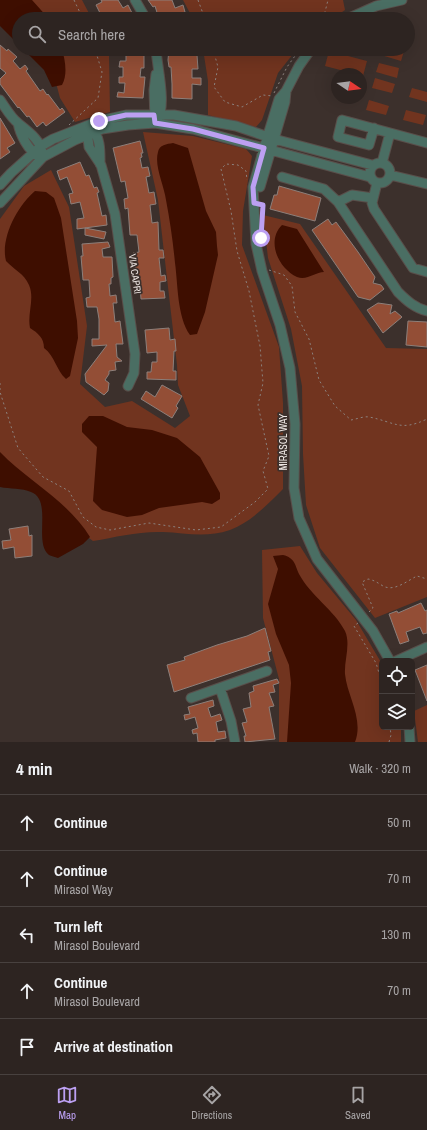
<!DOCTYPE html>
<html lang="en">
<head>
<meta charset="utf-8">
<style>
	:root { --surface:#2d2421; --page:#39302e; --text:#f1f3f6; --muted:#a7a4a5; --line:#48413f; --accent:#bca0f2 }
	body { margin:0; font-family:"Archivo Narrow",sans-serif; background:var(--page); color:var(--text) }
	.controls { position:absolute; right:12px; bottom:12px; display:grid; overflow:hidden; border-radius:6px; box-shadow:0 4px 16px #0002 }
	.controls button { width:36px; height:36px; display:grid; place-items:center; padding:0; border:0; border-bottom:1px solid var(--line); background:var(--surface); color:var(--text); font:20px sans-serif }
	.compass { position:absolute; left:331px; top:68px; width:36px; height:36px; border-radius:50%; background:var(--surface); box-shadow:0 4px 16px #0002; rotate:103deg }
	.stop { position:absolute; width:12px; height:12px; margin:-9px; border:3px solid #bca0f2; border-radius:50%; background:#fff }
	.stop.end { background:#bca0f2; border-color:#fff; box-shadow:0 1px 4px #0008 }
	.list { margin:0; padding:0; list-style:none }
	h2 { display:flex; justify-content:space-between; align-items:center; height:52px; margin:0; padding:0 16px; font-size:17px }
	h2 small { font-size:13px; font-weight:400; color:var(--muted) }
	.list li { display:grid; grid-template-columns:26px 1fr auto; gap:12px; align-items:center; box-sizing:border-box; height:56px; padding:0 16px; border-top:1px solid var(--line) }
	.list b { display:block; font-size:15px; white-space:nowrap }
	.list p { margin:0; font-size:13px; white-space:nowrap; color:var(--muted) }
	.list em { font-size:13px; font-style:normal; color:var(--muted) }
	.icon { flex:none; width:22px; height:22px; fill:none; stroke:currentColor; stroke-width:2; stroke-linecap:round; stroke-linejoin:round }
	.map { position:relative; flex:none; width:427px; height:742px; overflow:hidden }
	.search { position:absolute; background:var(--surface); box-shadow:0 4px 16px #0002; left:12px; right:12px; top:12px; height:44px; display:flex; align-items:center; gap:10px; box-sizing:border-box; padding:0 14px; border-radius:22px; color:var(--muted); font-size:15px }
	.sheet { height:332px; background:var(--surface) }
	nav { display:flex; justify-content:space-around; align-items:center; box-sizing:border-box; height:56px; border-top:1px solid var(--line); background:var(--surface); font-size:11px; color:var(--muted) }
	nav a { display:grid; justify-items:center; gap:2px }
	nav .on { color:var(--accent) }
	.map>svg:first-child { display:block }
	.green { fill:#71341f }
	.water { fill:#3e0e00 }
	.building { fill:#934e36; stroke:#8d7f7a }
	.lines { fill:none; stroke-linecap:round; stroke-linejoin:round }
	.minor-casing { stroke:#594e4a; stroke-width:11 }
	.path { stroke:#8c827e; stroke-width:1; stroke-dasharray:2 3; stroke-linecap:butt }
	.minor { stroke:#4a6e63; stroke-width:9 }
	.route { stroke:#bca0f2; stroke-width:5 }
	.labels { text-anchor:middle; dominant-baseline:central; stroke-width:3.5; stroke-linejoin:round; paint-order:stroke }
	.street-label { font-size:10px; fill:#f1e9e6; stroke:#3c302c }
</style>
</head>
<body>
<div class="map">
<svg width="427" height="742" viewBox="0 0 427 742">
	<rect width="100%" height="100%" fill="#3c302c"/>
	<!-- green -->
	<path class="green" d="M0,0H82L92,19H23Z
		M183,0H343L345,10L332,19H193Z
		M47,49H107L109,53L110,112L75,122L60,98Z
		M203,49H297L278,73L262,120L256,127L208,115V81Z
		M383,49L404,51L401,61L381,55Z
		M329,51L367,61L363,76L325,66Z
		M379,63L399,68L397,78L376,72Z
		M375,78L395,84L392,93L372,88Z
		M412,88L427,92V102L409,97Z
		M369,100L389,106L386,115L366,110Z
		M406,110L426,115L423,125L403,120Z
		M143,132L193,136L246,149L252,156L243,211L242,245L279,347L283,403V489C268,504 251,522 230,530C206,538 186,533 163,532C139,531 116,537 93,541L73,526L0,459V219L24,186L51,170L69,207L87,326L80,384L105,407L132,401L175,428L190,416L178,385L177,365L158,200Z
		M263,215L300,224L386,348L427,349V597L375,618L320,548L306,505L303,454L302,386L291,329L268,258Z
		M300,546L317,573L356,620L382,664V727H401V742H279V679L263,618L262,550Z
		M427,705V742H418L414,711Z"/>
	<!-- water -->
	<path class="water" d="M0,0H32L49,19H19V45L0,26Z
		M23,49H62C65,60 68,74 62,85L52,87L44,70Z
		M173,143L188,148L206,211L216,232L217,246L218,255L205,312L197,334L190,335C177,317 178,284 175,263C173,242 170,221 166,200C164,185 154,166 158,152C159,145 167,144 173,143Z
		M35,191L46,192L54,198L61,218L77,321L78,338L70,376L66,379C56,370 55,356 44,348C44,338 38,333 30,328C27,313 35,299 29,285C24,273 14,270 6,261C0,238 18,205 35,191Z
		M282,225L297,229L324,272C315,272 307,281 297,277C278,268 266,241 282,225Z
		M89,416H103L127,427L152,430L177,438L200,457L220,493V499L212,504L202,502L159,508L142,515L127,517L102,510L93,501L97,447L82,432V424Z
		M0,452C28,481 68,501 90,537L83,544L58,558C55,557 51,556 49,555C33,543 53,500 31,492C22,488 10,489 0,487Z
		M283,555C295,558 295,565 299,574C311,596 334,610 345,631C351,644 344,661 345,674C347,696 364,719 355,742H287L291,683L289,665L276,634L268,604L278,569L273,556Z"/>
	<!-- building -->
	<path class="building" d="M101,0H118L123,8L128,5L135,19H103L96,5L102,2Z
		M148,0H172L175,8L183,5L185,12L182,13L183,19H159L155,6L153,7Z
		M0,45L7,51L8,49L17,57L13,61L20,69L25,65L28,69L26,71L40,91L43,89L47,95L48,94L60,110L62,108L65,112L46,126L43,122L37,127L29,116L27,117L19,107L18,108L0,84V79L6,73L0,68Z
		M126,49H144V68H141L140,77H145L143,98L117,97L118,92L124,93L125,83H119V77H123V67H119L120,61H126Z
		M169,49H194V55H197L198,69H192V78H201V85L192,84V99L172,98V84L171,67H169L168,60Z
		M0,118L15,143L7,148L10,152L0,159Z
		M140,141L143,153H141L142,157L140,158L142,168L148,167L150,176L146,177L149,193L154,192L156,204L150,205L152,223L158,222L159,250H163L164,258H159L161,276L165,275L166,281L160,282V291H164L165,298L141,299L140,286H138L133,253L139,252L137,235H130L128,208L125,209L124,199L128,198L125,181L121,182L113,148Z
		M80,162L86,176L89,175L94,188L97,187L99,192L97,193L102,216L106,215L107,225L77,229V219L84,218L80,202L71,204L69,194L73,193L67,177L60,180L57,171Z
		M279,186L321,198L315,221L270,209L274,195H277Z
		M328,219L332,225L336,222L358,252L375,277L373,283L381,285L384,289L370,300L358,297L312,230Z
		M85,228L106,232L104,239L85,235Z
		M108,242L110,247L102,249L103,257H112L113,277L111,278V284H109L110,296L116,295L117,303H113L115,322L120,321L123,344H116L117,357L122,361L115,362L116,370L109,371V374L105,380L109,383L108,391L104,395L86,382L85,374L107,345L92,346V339H99V319L97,307H87L86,298L90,297L89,280H83L81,256H83L82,244Z
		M378,303L392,305L390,314L395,311L402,317L383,333L367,310Z
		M408,321L427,322V347L406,345Z
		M169,328L170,340L175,339L176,351H174L173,371H176V380L147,379V372H151L152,362H157V352L147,353L145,330Z
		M162,385L182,396L176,406L178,408L172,418L141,399L146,391L155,397Z
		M28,526L29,536L32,535V556L15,558L14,547L3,549L2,541L11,540L9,529Z
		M421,603L425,611L427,610V633L423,634L420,627L406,632L409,641L400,644L389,614L397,611L398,613Z
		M265,628L271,651L268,652L270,660L174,692L167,665L185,660L184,657L217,645L247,636Z
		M427,665V701L415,670Z
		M277,679L279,683L273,685L275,692L269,693L274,706L269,707L275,739L245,742L244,736H246L242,723L247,722L243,709L251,707L249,693L254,691L253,686Z
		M213,700L214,706L208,708L211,717L220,714L222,720L216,722L218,732L225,731L226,738L215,740V742H198L197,733L193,734L192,730L198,728L195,717L185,720L184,715L190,714L188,707Z"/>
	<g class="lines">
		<!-- minor casing -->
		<g class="minor-casing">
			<path id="minor" d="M135,0L146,19
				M347,19L376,6L402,0
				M156,49C157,67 167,106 157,120
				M311,49L299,66L286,91L279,99L264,148L253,187L256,244L262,271L280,325L290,368L295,424L294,488L299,518L317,559L373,631L390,661
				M0,100C5,107 11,118 18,123C27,131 40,139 42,152
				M155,121L154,90L156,74
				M18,123C20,134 28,151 39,156
				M374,128L369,145L338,137L342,120L427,143
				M91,129C101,136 100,153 100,164
				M87,130L89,147L101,165L115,214L135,354L134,373L128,386
				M370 173a10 10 0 1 1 20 0a10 10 0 1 1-20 0Z
				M382,163L390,133
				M390,175L427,184
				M282,177L324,189L338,202L352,195L373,198
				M377,183L372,203L374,209L413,268L427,272
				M0,185L11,173L41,146L53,139L99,121L126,115H174L236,126L274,139L372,165
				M260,187L285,102L286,91
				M338,202L398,292C407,301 415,308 427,311
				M0,203L43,157L75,140L102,129L128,125L155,123L193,129L370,177
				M396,661L427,647
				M220,688L231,721L235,742
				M191,698L267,671
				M409,727L410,742"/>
		</g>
		<!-- path -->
		<path class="path" d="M74,0L83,19
			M198,0L205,19
			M316,19L325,12L328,0
			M213,49L218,67L214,87L225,102L242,107L263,95L273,96
			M274,93L287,67L300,49
			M69,125L98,98L102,72L95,49
			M262,205H263V218
			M269,270L284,275L292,286L295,312L309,339L319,380L335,406L351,420C357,419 364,416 369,417C395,422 400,432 427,419
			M0,383V392L18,448L43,477L69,491L83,517L96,527L110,530L149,523L196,530L221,527L255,502L268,489L263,471L269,456L258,405L263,383L260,346L249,291L237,251L231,211L221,169L226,164L238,165L246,171L247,180
			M369,612L373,608L362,582L368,579C374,580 378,583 383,586C394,592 407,581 417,576L427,579
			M358,623L354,626L376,663L382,683
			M389,742L391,735L390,727"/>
		<!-- minor -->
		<use href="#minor" class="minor"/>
	</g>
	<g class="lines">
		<!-- route -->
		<path class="route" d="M99,121L126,115H154L155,123L193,129L264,148L253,187L254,203L263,205L261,238"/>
	</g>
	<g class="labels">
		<!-- street labels -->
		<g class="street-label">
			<text transform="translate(135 274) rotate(82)">VIA CAPRI</text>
			<text transform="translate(283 442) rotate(-90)">MIRASOL WAY</text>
		</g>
	</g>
</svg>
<div class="controls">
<button><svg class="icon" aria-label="locate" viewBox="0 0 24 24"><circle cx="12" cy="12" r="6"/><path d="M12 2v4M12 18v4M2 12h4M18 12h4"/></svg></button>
<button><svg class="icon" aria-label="layers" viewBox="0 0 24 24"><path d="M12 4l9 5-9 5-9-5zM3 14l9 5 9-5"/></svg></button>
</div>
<svg class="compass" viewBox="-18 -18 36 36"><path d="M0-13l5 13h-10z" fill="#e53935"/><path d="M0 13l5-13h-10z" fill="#a7a4a5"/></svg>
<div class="stop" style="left:261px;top:238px"></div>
<div class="stop end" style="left:99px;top:121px"></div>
<div class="search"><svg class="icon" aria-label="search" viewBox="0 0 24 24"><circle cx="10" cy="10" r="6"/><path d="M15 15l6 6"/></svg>Search here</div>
</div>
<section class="sheet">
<h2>4 min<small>Walk · 320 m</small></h2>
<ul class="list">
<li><svg class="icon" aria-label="ahead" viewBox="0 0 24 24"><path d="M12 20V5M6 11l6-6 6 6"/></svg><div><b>Continue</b></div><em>50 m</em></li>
<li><svg class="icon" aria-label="ahead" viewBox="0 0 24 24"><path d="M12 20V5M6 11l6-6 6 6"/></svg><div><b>Continue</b><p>Mirasol Way</p></div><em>70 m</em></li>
<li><svg class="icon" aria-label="left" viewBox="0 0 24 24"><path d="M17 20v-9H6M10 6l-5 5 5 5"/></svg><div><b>Turn left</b><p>Mirasol Boulevard</p></div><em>130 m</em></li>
<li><svg class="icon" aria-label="ahead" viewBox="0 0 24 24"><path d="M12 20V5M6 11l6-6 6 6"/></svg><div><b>Continue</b><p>Mirasol Boulevard</p></div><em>70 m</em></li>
<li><svg class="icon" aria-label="arrive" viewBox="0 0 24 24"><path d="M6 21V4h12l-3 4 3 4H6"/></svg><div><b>Arrive at destination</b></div></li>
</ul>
</section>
<nav>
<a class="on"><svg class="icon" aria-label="map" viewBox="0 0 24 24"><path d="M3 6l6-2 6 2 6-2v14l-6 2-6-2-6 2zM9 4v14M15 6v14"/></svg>Map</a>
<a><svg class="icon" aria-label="directions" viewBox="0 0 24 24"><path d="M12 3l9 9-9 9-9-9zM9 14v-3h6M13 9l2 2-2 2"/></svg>Directions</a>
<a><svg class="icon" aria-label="saved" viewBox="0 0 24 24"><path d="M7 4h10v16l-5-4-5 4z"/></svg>Saved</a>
</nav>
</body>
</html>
